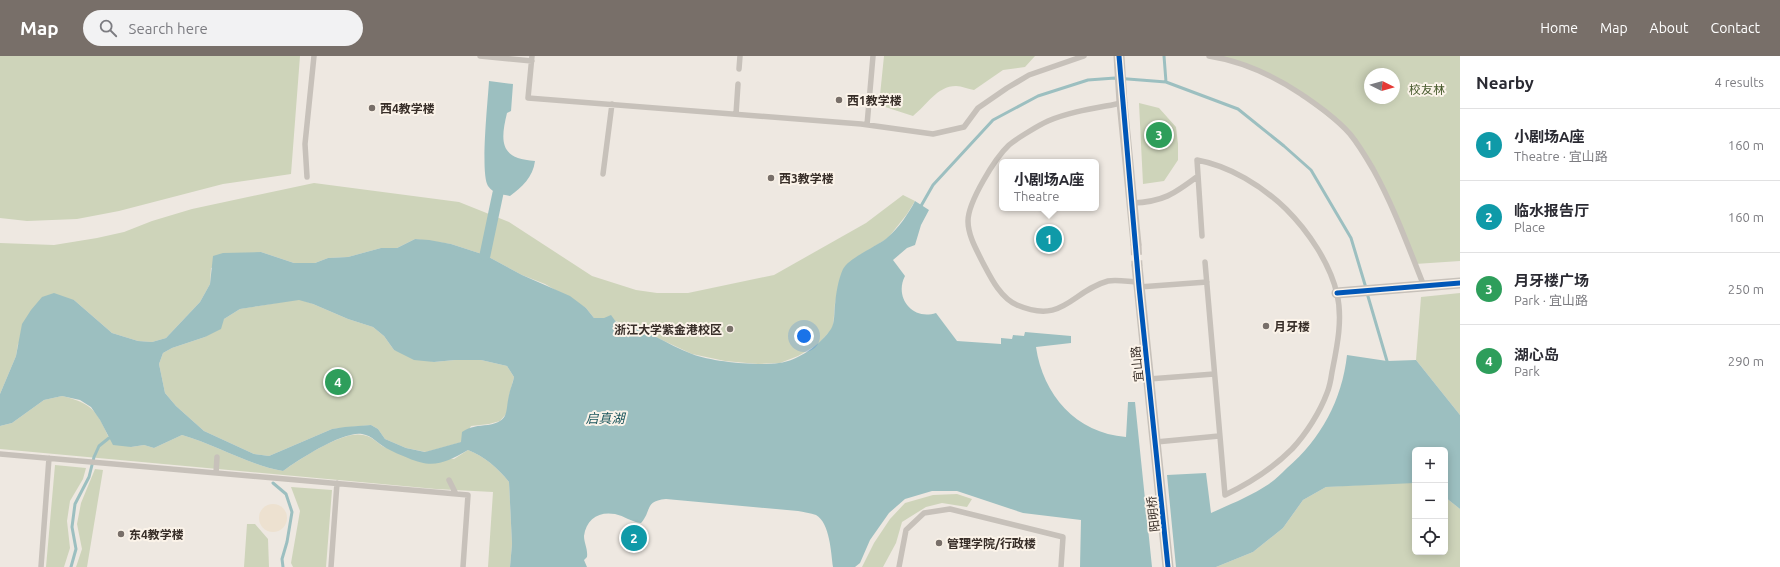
<!DOCTYPE html>
<html lang="en">
<head>
<meta charset="utf-8">
<style>
	:root { --surface:#fff; --page:#f2f2f3; --text:#2b2b33; --muted:#7c7c81; --line:#e1e1e2; --accent:#786f69 }
	body { margin:0; font-family:Ubuntu,"Noto Sans SC",sans-serif; background:var(--page); color:var(--text) }
	.controls { position:absolute; right:12px; bottom:12px; display:grid; overflow:hidden; border-radius:6px; box-shadow:0 2px 10px #0003 }
	.controls button { width:36px; height:36px; display:grid; place-items:center; padding:0; border:0; border-bottom:1px solid var(--line); background:var(--surface); color:var(--text); font:20px sans-serif }
	.compass { position:absolute; left:1364px; top:12px; width:36px; height:36px; border-radius:50%; background:var(--surface); box-shadow:0 2px 10px #0003; rotate:95deg }
	.you { position:absolute; left:804px; top:280px; width:14px; height:14px; margin:-10px; border:3px solid #fff; border-radius:50%; background:#1a73e8; box-shadow:0 0 0 6px #1a73e833 }
	.badge { display:grid; place-items:center; width:26px; height:26px; border-radius:50%; background:var(--accent); color:#fff; font-size:13px; font-weight:700 }
	.pin { position:absolute; translate:-50% -50%; border:2px solid #fff; box-shadow:0 1px 4px #0006 }
	.popup { position:absolute; left:999px; top:103px; width:100px; height:52px; box-sizing:border-box; display:grid; place-content:center; border-radius:6px; background:var(--surface); filter:drop-shadow(0 1px 3px #0005); font-size:13px; white-space:nowrap; color:var(--muted) }
	.popup b { font-size:15px; color:var(--text) }
	.popup::after { content:''; position:absolute; left:50%; top:100%; margin-left:-8px; border:8px solid transparent; border-top-color:var(--surface) }
	.list { margin:0; padding:0; list-style:none }
	h2 { display:flex; justify-content:space-between; align-items:center; height:52px; margin:0; padding:0 16px; font-size:17px }
	h2 small { font-size:13px; font-weight:400; color:var(--muted) }
	.list li { display:grid; grid-template-columns:26px 1fr auto; gap:12px; align-items:center; box-sizing:border-box; height:72px; padding:0 16px; border-top:1px solid var(--line) }
	.list b { display:block; font-size:15px; white-space:nowrap }
	.list p { margin:0; font-size:13px; white-space:nowrap; color:var(--muted) }
	.list em { font-size:13px; font-style:normal; color:var(--muted) }
	.icon { flex:none; width:22px; height:22px; fill:none; stroke:currentColor; stroke-width:2; stroke-linecap:round; stroke-linejoin:round }
	.map { position:relative; flex:none; width:1460px; height:511px; overflow:hidden }
	header { display:flex; align-items:center; gap:24px; box-sizing:border-box; height:56px; padding:0 20px; background:var(--accent); color:#fff }
	header strong { font-size:19px }
	nav { display:flex; gap:22px; margin-inline-start:auto; font-size:14px }
	.search { width:280px; height:36px; background:var(--page); display:flex; align-items:center; gap:10px; box-sizing:border-box; padding:0 14px; border-radius:22px; color:var(--muted); font-size:15px }
	main { display:flex }
	aside { flex:1; background:var(--surface) }
	.map>svg:first-child { display:block }
	.green { fill:#ced4ba; fill-rule:evenodd }
	.plaza { fill:#ede1d0 }
	.water { fill:#9cbfc0; fill-rule:evenodd }
	.lines { fill:none; stroke-linecap:round; stroke-linejoin:round }
	.stream { stroke:#9cbfc0; stroke-width:3 }
	.canal { stroke:#9cbfc0; stroke-width:11 }
	.street-tunnel { stroke:#cac3bc; stroke-width:11; stroke-dasharray:11 5.5; stroke-linecap:butt }
	.lane { stroke:#c7c1ba; stroke-width:5.5 }
	.street { stroke:#c7c1ba; stroke-width:11 }
	.cycleway-casing { stroke:#fbf3e9; stroke-width:8 }
	.cycleway { stroke:#0057b8; stroke-width:5 }
	.poi-dot { fill:#786f69; stroke:#fbf3e9; stroke-width:1.5 }
	.labels { text-anchor:middle; dominant-baseline:central; stroke-width:4; stroke-linejoin:round; paint-order:stroke }
	.park-label { font-size:12px; fill:#45582a; stroke:#fbf3e9 }
	.poi-label { font-size:12px; font-weight:bold; fill:#382e28; stroke:#fbf3e9; text-anchor:start }
	.street-label { font-size:12px; fill:#382e28; stroke:#fbf3e9 }
	.water-label { font-size:13px; font-style:italic; fill:#1b555c; stroke:#fbf3e9 }
</style>
</head>
<body>
<header>
<strong>Map</strong>
<div class="search"><svg class="icon" aria-label="search" viewBox="0 0 24 24"><circle cx="10" cy="10" r="6"/><path d="M15 15l6 6"/></svg>Search here</div>
<nav><a>Home</a><a>Map</a><a>About</a><a>Contact</a></nav>
</header>
<main>
<div class="map">
<svg width="1460" height="511" viewBox="0 0 1460 511">
	<rect width="100%" height="100%" fill="#eee8e1"/>
	<!-- green -->
	<path class="green" d="M0,0H300L291,118L223,128L119,155L77,163L27,165L0,162Z
		M884,0H1035L1025,11L1003,14L974,34C968,33 962,30 956,30C937,30 927,49 913,60L879,49Z
		M1215,0H1460V205L1415,208L1386,137L1350,78L1285,27ZM1370,18H1394V42H1370Z
		M1139,47L1159,52L1176,71L1178,88V104L1164,125L1143,128Z
		M314,127L459,146L509,166L592,220L636,234L657,237H688L774,219L866,167L903,139L915,145L907,158L888,182L857,201L844,212L835,247L833,272L817,289L798,300L780,307L758,308L725,305L692,298L630,269L604,262H594L586,252L545,228L522,219L485,199L451,188L415,183L397,192H381L348,201L328,202L315,207H294L261,196L211,212L210,228L200,246L166,282L152,286L138,285L112,277L74,244L18,288L16,300L0,338V187L54,189L97,182L124,176L152,165L192,153Z
		M1460,237V359L1416,304L1421,241Z
		M299,243L313,248L348,263L373,271L384,280L394,294L434,306L455,304H481L507,310L514,321L509,340L507,357L500,365L489,368L471,370L462,386L426,396L406,392L385,383L378,373L371,369L332,373L269,400L254,398L204,375L176,350L165,337L159,308L163,297L172,292L205,281L224,263L240,253Z
		M62,340C92,347 97,355 109,382L131,391L144,389L154,392L182,379C216,389 249,409 283,415C300,403 343,374 363,379C375,381 379,390 387,392C405,398 434,400 454,403L468,394C485,401 497,411 509,426L512,488L510,511H488L493,436L436,433L0,393V370L12,367L44,344Z
		M55,409L86,412L83,423L70,445L67,465L70,492L64,511H46Z
		M95,413L103,414L87,511H76L82,493L77,468L81,447Z
		M1410,426L1415,427V496H1445V441L1460,453V511H1216L1253,496L1283,472L1303,444L1326,431Z
		M291,431L332,434L326,511H293L291,507L300,455Z
		M957,438L972,443L967,451L942,447L926,451L902,466L896,487L883,511H862L874,487L890,463L905,447L933,439Z
		M247,468H255L268,483L269,511H244Z"/>
	<!-- plaza -->
	<path class="plaza" d="M259 462a14 14 0 1 1 28 0a14 14 0 1 1-28 0Z"/>
	<!-- water -->
	<path class="water" d="M489,25L513,28L511,55L507,57C500,86 500,103 535,105C533,121 522,131 510,140C501,138 494,138 488,130C480,117 488,44 489,25Z
		M915,145L929,154L921,169L915,189L907,192L893,204L905,220C894,241 912,265 936,257L957,285L1001,288V282L1012,283L1013,279L1024,280L1025,276L1071,280V287L1036,291C1043,339 1076,377 1126,381L1128,346H1135L1152,511H1080L1081,464L1023,457L957,435H932L905,443L889,457L870,484L860,507L855,511H833C831,497 830,467 816,459C811,457 803,456 798,455L666,443C644,445 652,455 641,467C632,466 624,460 615,458C599,455 586,463 584,480C584,487 588,493 587,501L584,504L587,511H510L512,488L509,426C497,411 485,401 468,394C445,407 433,413 408,402C401,399 393,396 386,392C377,387 373,380 362,378C343,375 300,403 283,415C249,409 216,389 182,379L154,392L144,389L131,391L113,389L100,364L91,351L80,344L62,340L44,344L12,367L0,370V338L16,300L22,268L31,254L42,241L54,237L74,244L112,277L138,285L152,286L166,282L200,246L210,228L213,200L223,197L261,196L294,207H315L328,202L348,201L381,192H397L415,183L429,184L451,188L485,199L522,219L570,240L586,252L594,262H604L611,259L616,266C645,272 666,288 692,298C713,306 757,310 779,307C798,305 821,288 831,273C835,267 834,256 835,249C836,238 838,224 843,213C849,202 877,190 887,182C898,173 909,157 915,145ZM299,244L313,248L348,263L373,271L384,280L394,294L414,304L434,306L455,304H481L507,310L514,321C513,327 510,333 509,339C505,356 510,365 488,369C478,370 471,370 462,376L461,386L425,396L406,392L385,383L378,373L371,369L345,371L332,373L269,400L254,398L204,375L176,350L165,337L159,308L163,297L172,292L205,281L221,273L224,263L240,253Z
		M1347,299L1387,305L1416,304L1460,359V453L1445,441V394H1415V427L1326,431L1303,444L1283,472L1253,496L1216,511H1176L1167,419L1206,417L1211,457C1231,448 1251,440 1269,428C1275,424 1281,418 1287,412C1321,383 1342,344 1347,299Z"/>
	<g class="lines">
		<!-- stream -->
		<path class="stream" d="M1164,0L1166,26
			M921,150L933,129L993,64L1038,40L1088,24L1115,22L1166,26L1238,53L1284,90L1311,114L1351,182L1366,232
			M1367,237L1387,305
			M273,427L286,438L292,456L287,486L282,503L283,511
			M71,511L76,493L72,471L75,448L89,421L94,401L99,390L109,382"/>
		<!-- canal -->
		<path class="canal" d="M485,199L498,137"/>
		<!-- street-tunnel -->
		<path class="street-tunnel" d="M1136,188L1137,210"/>
		<!-- lane -->
		<path class="lane" d="M480,0L532,5
			M532,0L528,42L861,68L933,78L964,71L978,52L1007,32L1029,19L1084,0
			M1209,0C1241,5 1274,20 1301,38C1318,50 1336,62 1350,78C1359,89 1366,101 1373,113C1394,151 1408,190 1424,230
			M739,13L740,0
			M1122,47C1097,52 1072,55 1048,65C1039,69 1016,83 1009,89C995,102 968,146 968,165C968,179 976,193 982,205C990,220 1000,242 1017,249C1064,269 1071,235 1108,225C1117,223 1130,226 1138,226
			M736,58L738,28
			M867,69L873,0
			M603,118L612,48
			M307,121L305,88L314,0
			M1132,147C1163,146 1174,138 1198,120
			M1202,180L1197,104C1230,110 1262,130 1286,153C1308,175 1330,207 1337,238C1343,263 1337,291 1332,316C1331,323 1330,330 1327,337C1320,356 1306,378 1292,393C1272,413 1250,427 1225,439L1205,206
			M1139,231L1207,226
			M1149,323L1214,318
			M1156,386L1219,380
			M0,398L468,439L463,511
			M216,417L217,401
			M449,424L456,438
			M41,511L49,402
			M331,511L337,427
			M899,511L906,474L924,457L950,453L1063,481L1061,511"/>
		<!-- street -->
		<path class="street" d="M1119,0L1122,47L1136,188
			M1137,210L1168,511
			M1337,237L1460,227"/>
		<!-- cycleway casing -->
		<g class="cycleway-casing">
			<path id="cycleway" d="M1119,0L1139,231L1168,511
				M1337,237L1460,227"/>
		</g>
		<!-- cycleway -->
		<use href="#cycleway" class="cycleway"/>
	</g>
	<!-- markers -->
	<g class="poi-dot">
		<circle cx="839" cy="44" r="4"/>
		<circle cx="372" cy="52" r="4"/>
		<circle cx="771" cy="122" r="4"/>
		<circle cx="1266" cy="270" r="4"/>
		<circle cx="730" cy="273" r="4"/>
		<circle cx="121" cy="478" r="4"/>
		<circle cx="939" cy="487" r="4"/>
	</g>
	<g class="labels">
		<!-- park labels -->
		<g class="park-label">
			<text x="1427" y="33">校友林</text>
		</g>
		<!-- poi labels -->
		<g class="poi-label">
			<text x="847" y="44">西1教学楼</text>
			<text x="380" y="52">西4教学楼</text>
			<text x="779" y="122">西3教学楼</text>
			<text x="1274" y="270">月牙楼</text>
			<text x="722" y="273" text-anchor="end">浙江大学紫金港校区</text>
			<text x="129" y="478">东4教学楼</text>
			<text x="947" y="487">管理学院/行政楼</text>
		</g>
		<!-- street labels -->
		<g class="street-label">
			<text transform="translate(1137 308) rotate(-96)">宜山路</text>
			<text transform="translate(1153 458) rotate(-96)">阳明桥</text>
		</g>
		<!-- water labels -->
		<g class="water-label">
			<text x="605" y="362">启真湖</text>
		</g>
	</g>
</svg>
<div class="controls">
<button>+</button>
<button>−</button>
<button><svg class="icon" aria-label="locate" viewBox="0 0 24 24"><circle cx="12" cy="12" r="6"/><path d="M12 2v4M12 18v4M2 12h4M18 12h4"/></svg></button>
</div>
<svg class="compass" viewBox="-18 -18 36 36"><path d="M0-13l5 13h-10z" fill="#e53935"/><path d="M0 13l5-13h-10z" fill="#7c7c81"/></svg>
<div class="you"></div>
<div class="pin badge" style="left:1049px;top:183px;background:#0f9aa8">1</div>
<div class="popup"><b>小剧场A座</b>Theatre</div>
<div class="pin badge" style="left:634px;top:482px;background:#0f9aa8">2</div>
<div class="pin badge" style="left:1159px;top:79px;background:#2e9e5b">3</div>
<div class="pin badge" style="left:338px;top:326px;background:#2e9e5b">4</div>
</div>
<aside>
<h2>Nearby<small>4 results</small></h2>
<ul class="list">
<li><span class="badge" style="background:#0f9aa8">1</span><div><b>小剧场A座</b><p>Theatre · 宜山路</p></div><em>160 m</em></li>
<li><span class="badge" style="background:#0f9aa8">2</span><div><b>临水报告厅</b><p>Place</p></div><em>160 m</em></li>
<li><span class="badge" style="background:#2e9e5b">3</span><div><b>月牙楼广场</b><p>Park · 宜山路</p></div><em>250 m</em></li>
<li><span class="badge" style="background:#2e9e5b">4</span><div><b>湖心岛</b><p>Park</p></div><em>290 m</em></li>
</ul>
</aside>
</main>
</body>
</html>
